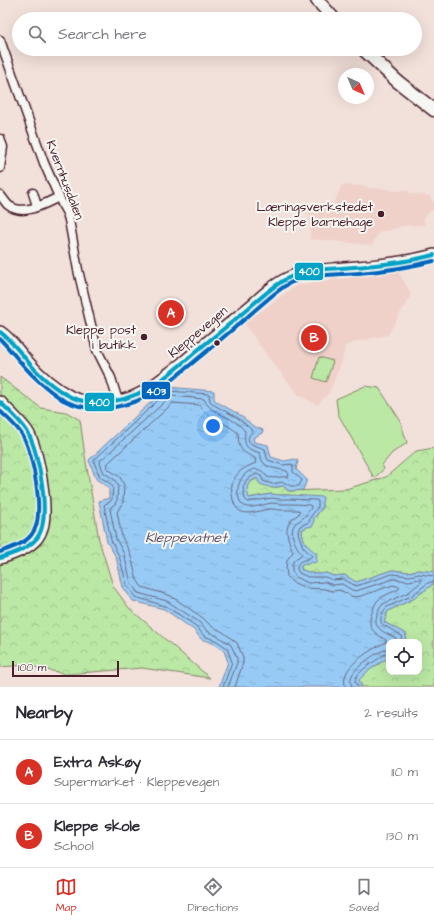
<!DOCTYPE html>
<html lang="en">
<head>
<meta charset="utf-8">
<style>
	:root { --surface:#fff; --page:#f2f2f3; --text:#2b2b33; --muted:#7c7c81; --line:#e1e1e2; --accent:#d93025 }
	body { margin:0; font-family:"Architects Daughter",sans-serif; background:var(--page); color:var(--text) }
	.controls { position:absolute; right:12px; bottom:12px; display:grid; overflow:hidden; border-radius:8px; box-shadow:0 4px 16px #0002 }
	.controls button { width:36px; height:36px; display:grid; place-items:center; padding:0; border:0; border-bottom:1px solid var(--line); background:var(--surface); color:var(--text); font:20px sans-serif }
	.compass { position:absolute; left:338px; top:68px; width:36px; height:36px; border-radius:50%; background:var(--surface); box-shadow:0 4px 16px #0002; rotate:136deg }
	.scale { position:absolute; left:12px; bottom:10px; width:107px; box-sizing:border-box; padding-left:4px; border:2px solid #4a1f2b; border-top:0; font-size:11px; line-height:14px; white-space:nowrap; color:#4a1f2b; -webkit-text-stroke:3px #f6f6f2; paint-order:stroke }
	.you { position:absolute; left:213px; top:426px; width:14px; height:14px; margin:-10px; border:3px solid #fff; border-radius:50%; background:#1a73e8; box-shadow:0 0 0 6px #1a73e833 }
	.badge { display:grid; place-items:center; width:26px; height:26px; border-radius:50%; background:var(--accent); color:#fff; font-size:13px; font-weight:700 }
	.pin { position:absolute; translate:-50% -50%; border:2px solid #fff; box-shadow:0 1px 4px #0006 }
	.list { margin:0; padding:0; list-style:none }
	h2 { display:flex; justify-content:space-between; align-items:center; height:52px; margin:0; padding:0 16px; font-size:17px }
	h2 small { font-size:13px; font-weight:400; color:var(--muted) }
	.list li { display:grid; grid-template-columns:26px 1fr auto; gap:12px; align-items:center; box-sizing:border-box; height:64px; padding:0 16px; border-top:1px solid var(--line) }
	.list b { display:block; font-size:15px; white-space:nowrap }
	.list p { margin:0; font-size:13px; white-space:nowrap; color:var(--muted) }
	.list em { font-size:13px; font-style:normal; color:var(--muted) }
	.icon { flex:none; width:22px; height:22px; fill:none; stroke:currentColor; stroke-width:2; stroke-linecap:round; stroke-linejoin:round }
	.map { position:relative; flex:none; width:434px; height:687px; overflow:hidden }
	.search { position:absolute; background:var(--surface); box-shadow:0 4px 16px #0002; left:12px; right:12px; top:12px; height:44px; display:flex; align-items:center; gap:10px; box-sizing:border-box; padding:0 14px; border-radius:22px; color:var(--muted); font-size:15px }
	.sheet { height:180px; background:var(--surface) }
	nav { display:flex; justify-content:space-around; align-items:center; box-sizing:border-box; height:56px; border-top:1px solid var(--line); background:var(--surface); font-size:11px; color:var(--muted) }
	nav a { display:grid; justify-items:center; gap:2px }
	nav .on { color:var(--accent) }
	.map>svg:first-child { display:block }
	.built { fill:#efd1c9 }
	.forest { fill:url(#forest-crowns); stroke:#828468 }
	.park { fill:#bbe8a5; stroke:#828468 }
	.water { fill:url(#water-ripples); stroke:#7886a4 }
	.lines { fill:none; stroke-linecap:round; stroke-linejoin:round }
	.shore { stroke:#69647c; stroke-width:1 }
	.street-casing { stroke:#4a1f2b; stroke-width:11 }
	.secondary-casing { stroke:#4a1f2b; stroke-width:14 }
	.primary-casing { stroke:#4a1f2b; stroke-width:15 }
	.street { stroke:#f6f6f2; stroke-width:8 }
	.secondary { stroke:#f6f6f2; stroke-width:11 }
	.primary { stroke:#f6f6f2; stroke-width:12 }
	.bus-1-casing { stroke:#f6f6f2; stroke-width:7 }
	.bus-2-casing { stroke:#f6f6f2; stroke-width:7 }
	.bus-1 { stroke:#04a2c6; stroke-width:4 }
	.bus-2 { stroke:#0065bd; stroke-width:4 }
	.poi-dot { fill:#4a1f2b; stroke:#f6f6f2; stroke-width:1.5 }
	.labels { text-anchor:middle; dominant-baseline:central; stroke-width:4; stroke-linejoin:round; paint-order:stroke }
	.street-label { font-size:13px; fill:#4a1f2b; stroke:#f6f6f2 }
	.poi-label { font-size:13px; fill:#4a1f2b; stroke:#f6f6f2; text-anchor:end }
	.water-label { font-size:14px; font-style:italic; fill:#615368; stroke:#f6f6f2 }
	.line-badge { stroke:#f6f6f2; stroke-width:1.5 }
	.badge-label { font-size:11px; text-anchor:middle; font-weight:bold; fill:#fff }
</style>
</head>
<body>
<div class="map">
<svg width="434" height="687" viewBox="0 0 434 687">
	<defs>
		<pattern id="forest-crowns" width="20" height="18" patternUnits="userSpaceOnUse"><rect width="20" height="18" fill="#bbe8a5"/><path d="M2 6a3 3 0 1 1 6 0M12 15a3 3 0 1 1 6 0" fill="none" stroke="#a2c78e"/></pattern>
		<pattern id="water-ripples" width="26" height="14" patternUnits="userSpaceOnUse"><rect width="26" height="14" fill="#97cbf5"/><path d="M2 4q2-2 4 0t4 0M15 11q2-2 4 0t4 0" fill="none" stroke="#84aed2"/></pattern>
	</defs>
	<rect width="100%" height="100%" fill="#f2e0da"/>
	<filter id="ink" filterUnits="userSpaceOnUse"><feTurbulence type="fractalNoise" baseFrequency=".025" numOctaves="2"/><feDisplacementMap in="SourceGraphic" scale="8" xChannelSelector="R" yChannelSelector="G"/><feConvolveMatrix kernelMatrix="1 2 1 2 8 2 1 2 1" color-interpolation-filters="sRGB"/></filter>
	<g filter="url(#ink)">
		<!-- built -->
		<path class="built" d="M342,185L364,186L369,188L388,189L394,191L407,190L411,194L429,196L434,203V209L424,217V225L402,226L388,231H382L380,232L375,239L372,245L310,239V215L306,209L309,204L334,203Z
			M398,271L411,294L388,335L359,341L345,346L342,361L331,388L327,395L317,405L299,395L271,361L244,323L297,285Z"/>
		<!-- forest -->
		<path class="forest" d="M0,377L41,408L66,412L80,420L85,456L99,540L113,586L129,608L210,678L142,668L66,674L25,665L0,667Z
			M434,448V572L419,570L408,572L392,570L356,582L344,575L333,576L326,573L322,574H309L301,569V566L304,564H308L306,545L302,535V530L307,527L323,507L289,495H280L271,494L248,498C246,486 246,483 258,478L272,488L283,486L289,491L346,489L386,477L416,451Z
			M434,581V687H362L359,680L368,671L389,657V672H419V642H405L406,634L384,622L388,611L413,599L432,585Z"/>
		<!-- park -->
		<path class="park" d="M319,357L333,361L326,382L313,378Z
			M365,386L379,388L400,420L407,443L392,453L382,465L384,469L374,478L338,414L336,399Z"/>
		<!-- water -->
		<path class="water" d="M167,387L214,391V399L217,402L240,415L253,426L263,430L262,433L253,438L254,442L268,445L271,457L284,461L295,459L298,461L296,469L307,480L303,490L289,491L283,486L272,488L260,484L257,478C246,483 246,487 249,498L271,494L280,495H289L323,497L322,504L323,507L314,518L313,526L307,527L302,530C303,542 307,546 316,553L317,561L314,563L311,562L308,564H304L301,566V569C309,573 317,575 326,573L333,576L345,575L356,582L392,570L408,572L419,570L434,572V581L432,585L413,599L388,611L384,622L406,634L405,642H389V657L368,671L359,680L362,687H219L228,662L224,651L215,644L201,639L194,630L164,609L133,601L123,587L116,557L107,542L99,501L109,498V488L96,479L89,460Z"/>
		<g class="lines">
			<!-- shore -->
			<path class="shore" d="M402,642L401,635L383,625C378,621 382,612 387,607L411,596L428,583L434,581
				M223,687L232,662L227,648L217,641L204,636L196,626L166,606L135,597L127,585L119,556L111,540L104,505L105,504L110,502L112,499L113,487L111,484L100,477L94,462V460L168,391L209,394L210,401L214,405L238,418L252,430V432C241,443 257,446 265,449L267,458L268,460L283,465L291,464L293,465V472L302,480L299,486H291L283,482L272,484L263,481L261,476L257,474L247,479L243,487L245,499L248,502L272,498L280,499H289L316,500L318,501V507L311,516L309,522L300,526L298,531L299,536L303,547L312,556C306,562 297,558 297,569L299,573L308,577H325L333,580L343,579L356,586L392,574L409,576L419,574L434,576
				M228,687L237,663V658L231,645L219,637L207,631L199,622L167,601L138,593L131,583L124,554L116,539L110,509L111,507L115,504L117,500L118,486L115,480L104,473L100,463V461L171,396L204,399C210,413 224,414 235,422C239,424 242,428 245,431C244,447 245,448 260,453C261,456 261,460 263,462C268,469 281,469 287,471L289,475L288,477C281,476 274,479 267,477C256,457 230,480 240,501C241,504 244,506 247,507C255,508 264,504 272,503C275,503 278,504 281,504C290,504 300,504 309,505L311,506V508C308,511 306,516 303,518C301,521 297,521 295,524C288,532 296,547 302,554L301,555L294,560L292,565V571L296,577L308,583L325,582L333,585L342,584L352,590L356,591L393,579L409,581L419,579H421V582L409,592L383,604C380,607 378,611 377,616C372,629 386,633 396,638L397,642
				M235,687L243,663V657L237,643L223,632L211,626L203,618L171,596L142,587L137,580L130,553L122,537L117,512L123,502L124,485L120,477L108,469L107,464L173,403L199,405C208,419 226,422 238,433C239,449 240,451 255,458L256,463C245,467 235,472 232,485C231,490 232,495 233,500C239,523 260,508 273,509C275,509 277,510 279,510C286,510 292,510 298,510L300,511L299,514C281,525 287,535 293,552L287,560L286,568L287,576L292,582L306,588L325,589L332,591L340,590L351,596L356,597L361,596L393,585L400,587L399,589C393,592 385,595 379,599C376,602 374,606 373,610C366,627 371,631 386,640V642C374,648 351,661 346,674C344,679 344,683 346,687
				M352,687C351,684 350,681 351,678C353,668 380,649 389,649
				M358,687C357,686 355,681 355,681C355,672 379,659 385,654H389"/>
			<!-- street casing -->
			<g class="street-casing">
				<path id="street" d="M0,40L44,163L63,206L67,213L69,220L78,270L97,350L111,378L118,401
					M0,139L3,147L0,168
					M33,193L37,206
					M0,195C3,198 5,202 8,205C23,217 44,204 59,197"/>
			</g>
			<!-- secondary casing -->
			<g class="secondary-casing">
				<path id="secondary" d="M0,332C11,339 18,351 27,361C39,375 54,388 71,397C86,404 111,404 127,399C147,393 164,377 180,365C204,345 228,325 252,305C263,295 275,284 288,278C305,270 326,270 344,268C374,266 405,263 434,255
					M0,402C9,412 19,420 27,431C38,448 47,504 43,524C42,529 40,534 37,538C28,549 13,554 0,558"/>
			</g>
			<!-- primary casing -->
			<g class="primary-casing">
				<path id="primary" d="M317,0L334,19
					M363,49L397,81L434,110"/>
			</g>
			<!-- street -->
			<use href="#street" class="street"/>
			<!-- secondary -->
			<use href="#secondary" class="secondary"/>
			<!-- primary -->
			<use href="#primary" class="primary"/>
			<!-- bus-1 casing -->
			<g class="bus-1-casing">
				<path id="bus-1" d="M0,332C10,339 17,349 25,358C37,373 53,388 71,397C79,401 88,402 97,402C139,404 169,375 199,349C216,335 235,320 252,305C263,296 273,286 286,279C309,267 340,269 366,266C389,264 411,261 434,255
					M0,402C9,411 20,420 27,431C39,451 52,519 37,538C28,549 13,554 0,558"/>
			</g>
			<!-- bus-2 casing -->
			<g class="bus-2-casing">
				<path id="bus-2" d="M0,339C8,347 15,356 22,364C34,378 48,390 63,400C73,405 84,408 95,408C140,411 169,382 201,356C219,341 237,326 254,311C266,301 277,290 290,283C311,274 337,275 359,273C384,271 409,267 434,261
					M0,411C8,419 17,426 23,436C33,454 46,517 32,534C25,544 11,548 0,552"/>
			</g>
			<!-- bus-1 -->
			<use href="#bus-1" class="bus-1"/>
			<!-- bus-2 -->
			<use href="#bus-2" class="bus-2"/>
		</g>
	</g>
	<!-- markers -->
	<g class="poi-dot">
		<circle cx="381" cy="214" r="4"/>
		<circle cx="144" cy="337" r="4"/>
		<circle cx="217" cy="343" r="3.5"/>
	</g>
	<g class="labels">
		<!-- street labels -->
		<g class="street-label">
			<text transform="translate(65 180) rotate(69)">Kvernhusdalen</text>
			<text transform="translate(198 332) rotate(-40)">Kleppevegen</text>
		</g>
		<!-- poi labels -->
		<g class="poi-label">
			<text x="373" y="207">Læringsverkstedet<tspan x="373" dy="15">Kleppe barnehage</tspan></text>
			<text x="136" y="330">Kleppe post<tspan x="136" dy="15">i butikk</tspan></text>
		</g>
		<!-- water labels -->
		<g class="water-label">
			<text x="186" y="538">Kleppevatnet</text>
		</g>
	</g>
	<g class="line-badge">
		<rect x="294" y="262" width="30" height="19" rx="4" fill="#04a2c6"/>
		<rect x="141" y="381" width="30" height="19" rx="4" fill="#0065bd"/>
		<rect x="84" y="392" width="31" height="20" rx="4" fill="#04a2c6"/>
	</g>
	<g class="badge-label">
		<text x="309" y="275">400</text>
		<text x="156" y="395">403</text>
		<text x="99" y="406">400</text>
	</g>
</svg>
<div class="controls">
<button><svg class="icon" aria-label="locate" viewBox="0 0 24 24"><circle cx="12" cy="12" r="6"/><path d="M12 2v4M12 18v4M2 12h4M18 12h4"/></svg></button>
</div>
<svg class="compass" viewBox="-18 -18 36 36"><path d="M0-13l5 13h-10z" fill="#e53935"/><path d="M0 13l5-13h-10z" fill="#7c7c81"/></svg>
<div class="scale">100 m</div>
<div class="you"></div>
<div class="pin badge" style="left:171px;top:313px">A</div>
<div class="pin badge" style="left:314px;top:338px">B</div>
<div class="search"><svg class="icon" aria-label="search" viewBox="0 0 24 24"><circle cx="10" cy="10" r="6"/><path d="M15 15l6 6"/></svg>Search here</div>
</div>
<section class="sheet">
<h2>Nearby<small>2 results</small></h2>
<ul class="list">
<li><span class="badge">A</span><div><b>Extra Askøy</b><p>Supermarket · Kleppevegen</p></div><em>110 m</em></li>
<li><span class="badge">B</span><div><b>Kleppe skole</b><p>School</p></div><em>130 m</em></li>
</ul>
</section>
<nav>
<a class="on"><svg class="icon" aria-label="map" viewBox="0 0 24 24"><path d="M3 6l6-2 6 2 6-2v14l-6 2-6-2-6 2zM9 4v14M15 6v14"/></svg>Map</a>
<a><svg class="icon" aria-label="directions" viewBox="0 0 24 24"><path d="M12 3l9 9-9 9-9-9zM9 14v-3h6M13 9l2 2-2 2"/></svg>Directions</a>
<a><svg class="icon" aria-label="saved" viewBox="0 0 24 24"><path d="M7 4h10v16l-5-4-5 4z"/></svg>Saved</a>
</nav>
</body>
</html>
